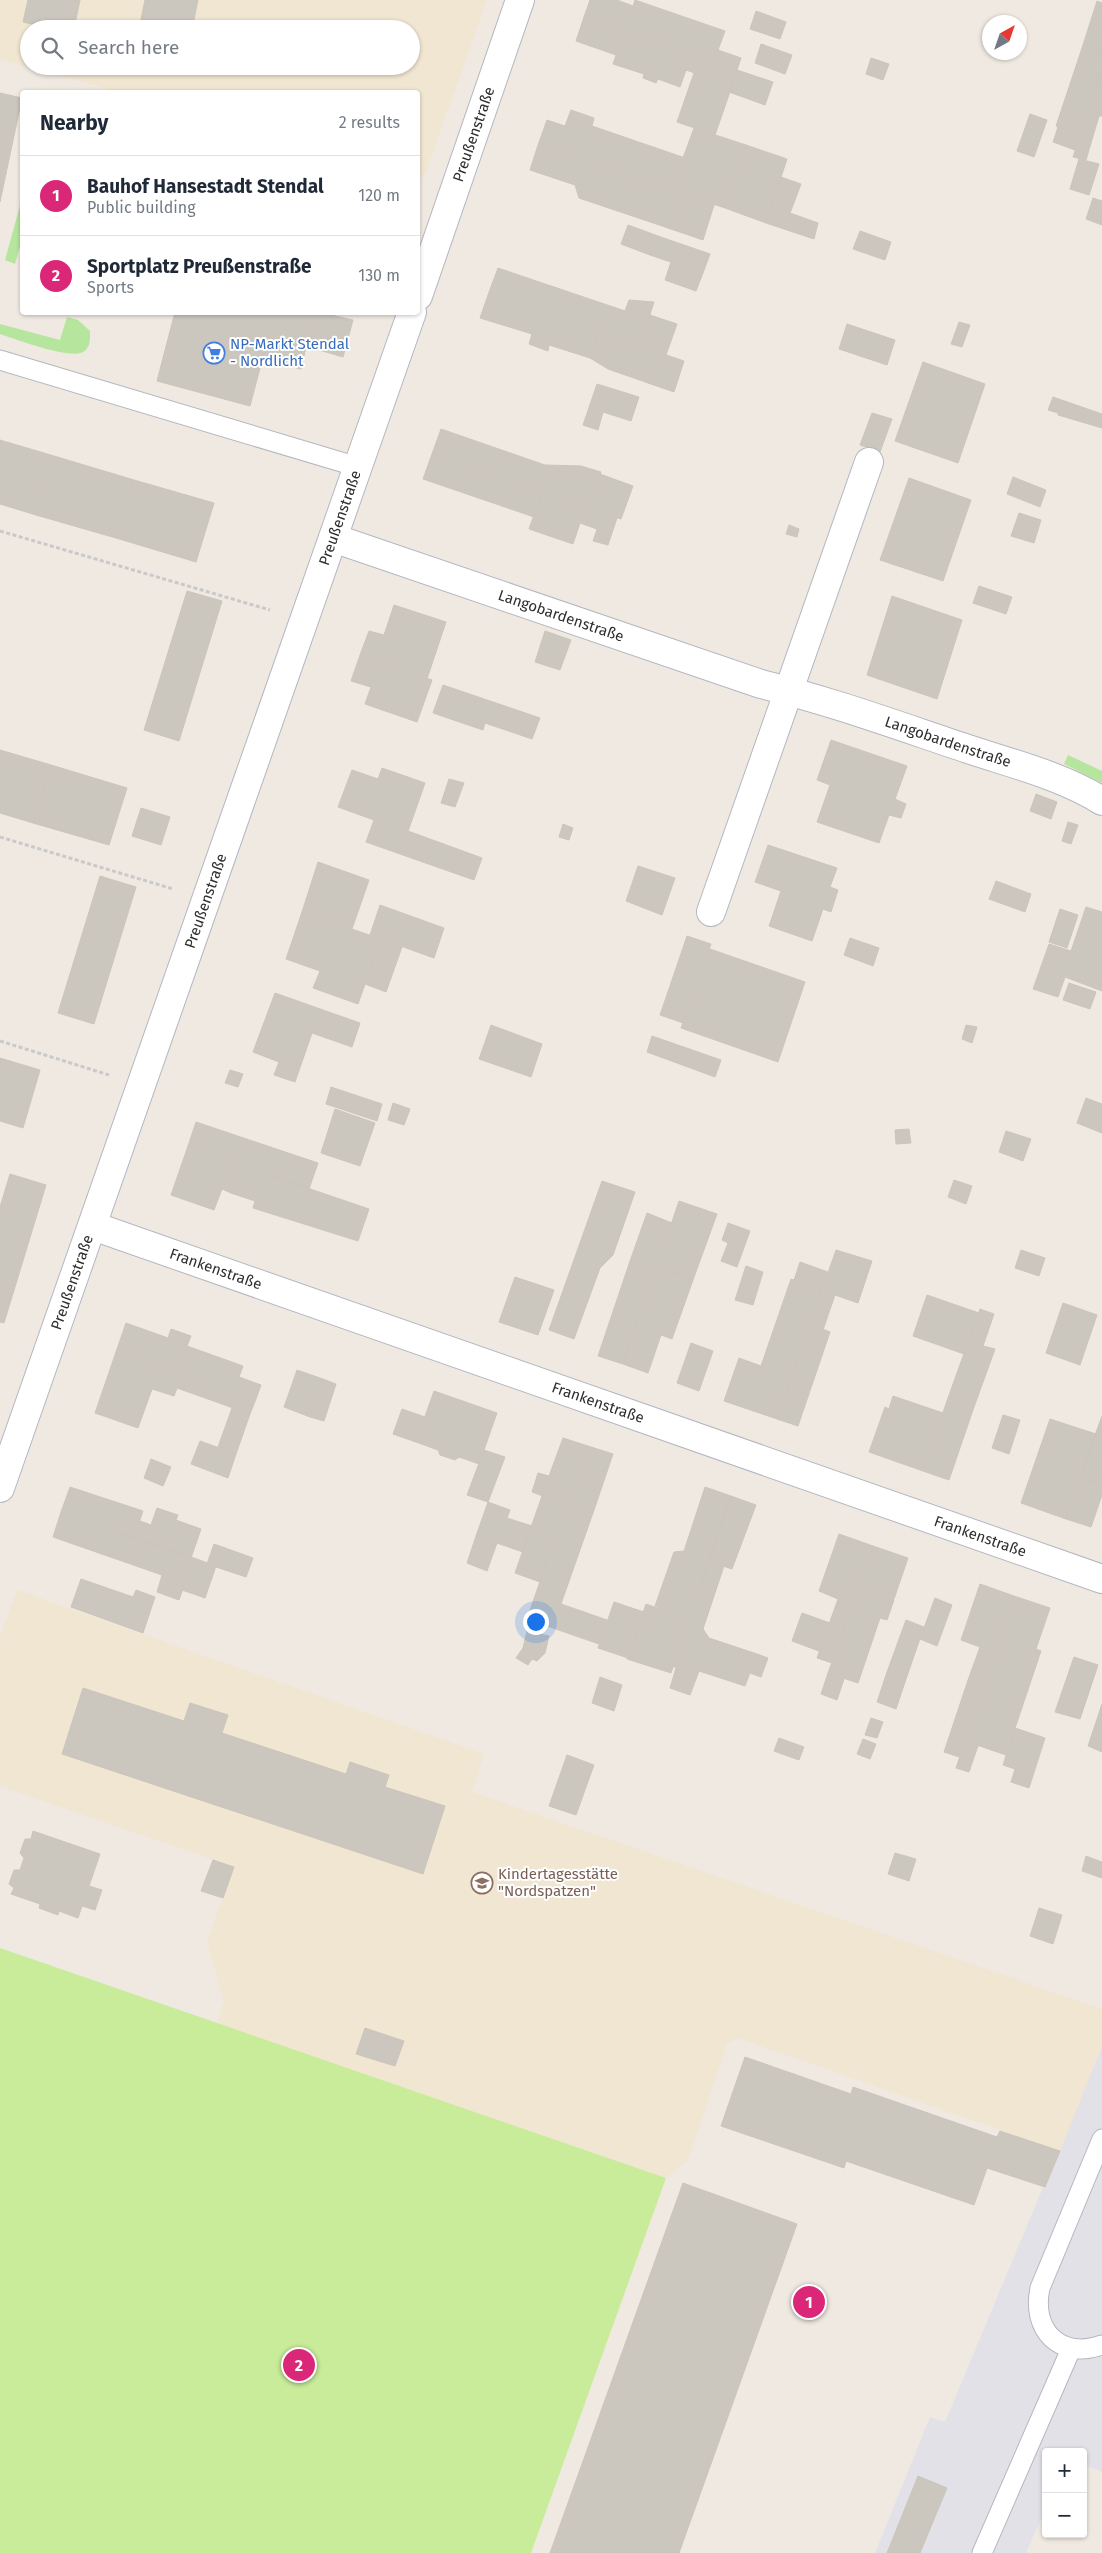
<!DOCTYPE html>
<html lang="en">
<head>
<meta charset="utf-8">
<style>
	:root { --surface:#fff; --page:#f6f6f7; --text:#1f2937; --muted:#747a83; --line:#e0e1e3; --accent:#db2777 }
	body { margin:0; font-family:"Fira Sans",sans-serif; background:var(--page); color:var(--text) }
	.controls { position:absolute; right:15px; bottom:15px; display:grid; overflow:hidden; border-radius:5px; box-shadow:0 1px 4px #0004 }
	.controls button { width:45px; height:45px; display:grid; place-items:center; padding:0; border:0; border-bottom:1px solid var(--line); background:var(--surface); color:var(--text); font:25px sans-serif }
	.compass { position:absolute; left:982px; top:15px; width:45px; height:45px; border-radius:50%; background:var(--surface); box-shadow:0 1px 4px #0004; rotate:40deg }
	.you { position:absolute; left:535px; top:1621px; width:18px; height:18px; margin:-12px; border:4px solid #fff; border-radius:50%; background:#1a73e8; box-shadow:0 0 0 8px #1a73e833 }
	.badge { display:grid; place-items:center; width:32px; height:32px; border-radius:50%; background:var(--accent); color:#fff; font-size:16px; font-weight:700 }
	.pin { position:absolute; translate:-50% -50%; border:2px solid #fff; box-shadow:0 1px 5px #0006 }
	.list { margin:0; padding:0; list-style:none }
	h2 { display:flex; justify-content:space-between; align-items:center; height:65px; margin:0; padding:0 20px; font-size:21px }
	h2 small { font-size:16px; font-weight:400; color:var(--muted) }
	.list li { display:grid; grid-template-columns:32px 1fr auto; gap:15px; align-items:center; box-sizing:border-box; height:80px; padding:0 20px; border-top:1px solid var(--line) }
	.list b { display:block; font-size:19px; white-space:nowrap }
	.list p { margin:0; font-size:16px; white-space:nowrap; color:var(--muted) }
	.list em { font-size:16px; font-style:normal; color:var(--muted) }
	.icon { flex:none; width:28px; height:28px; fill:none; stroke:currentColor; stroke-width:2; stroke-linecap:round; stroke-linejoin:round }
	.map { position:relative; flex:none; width:1102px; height:2553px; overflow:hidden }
	.search { position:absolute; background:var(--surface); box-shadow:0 1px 4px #0004; left:20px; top:20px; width:400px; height:55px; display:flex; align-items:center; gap:12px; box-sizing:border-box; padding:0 18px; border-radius:28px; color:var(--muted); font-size:19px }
	.panel { position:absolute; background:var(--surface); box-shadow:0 1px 4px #0004; left:20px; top:90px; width:400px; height:225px; border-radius:5px }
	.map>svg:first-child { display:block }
	.industrial { fill:#e3e1e8 }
	.education { fill:#f0e6d1; fill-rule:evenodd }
	.green { fill:#b6e59e }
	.pitch { fill:#c9ec9a }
	.building { fill:#cbc7bf; stroke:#cbc5ba }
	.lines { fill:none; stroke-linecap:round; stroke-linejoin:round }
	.service-casing { stroke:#b4b7c1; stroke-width:21 }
	.minor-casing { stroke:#b4b7c1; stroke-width:30 }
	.path { stroke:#c9c9c9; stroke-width:3; stroke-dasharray:4 2.5; stroke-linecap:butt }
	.service { stroke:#fff; stroke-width:19 }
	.minor { stroke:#fff; stroke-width:28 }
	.labels { text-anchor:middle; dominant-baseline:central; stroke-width:4; stroke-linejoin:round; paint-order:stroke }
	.street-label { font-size:15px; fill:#2e2e2e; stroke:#fff }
	.shop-label { font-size:15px; fill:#366cbe; stroke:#fff; text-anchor:start }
	.education-label { font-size:15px; fill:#785e54; stroke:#fff; text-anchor:start }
</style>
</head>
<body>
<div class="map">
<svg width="1102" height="2553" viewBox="0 0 1102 2553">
	<rect width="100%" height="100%" fill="#efe9e1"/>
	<!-- industrial -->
	<path class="industrial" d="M1102,2046V2472L1083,2464V2452H1046V2508L1026,2553H875L930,2417L945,2422Z"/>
	<!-- education -->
	<path class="education" d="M0,0H487L424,177L418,175V92H119L0,59ZM29,29H411V66H29Z
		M17,1590L484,1754L472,1792L1102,2009V2046L1060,2151L738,2038L727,2044L688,2160L666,2178L217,2023L224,2001L207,1942L234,1867L0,1786V1637Z"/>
	<!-- green -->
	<path class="green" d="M21,202H22V239L15,264L5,260Z
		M67,317L78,320L90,331C90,339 91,347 83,352C71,360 15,339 0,334V324L60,340Z
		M1068,755L1102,771V783L1064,764Z"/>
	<!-- pitch -->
	<path class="pitch" d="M0,1948L666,2178L531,2553H0Z"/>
	<!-- building -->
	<path class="building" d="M28,0H80L74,29H53L23,22Z
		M145,0H198L192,29H139Z
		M590,0H617L633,6L635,0L725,31L718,50L741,58L737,70L584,17Z
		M1097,1L1102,3V52L1083,45Z
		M756,11L786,22L780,39L750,29Z
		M584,17L625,30L616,55L576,41Z
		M625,30L737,70L732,86L686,70L680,87L658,79L656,83L643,78L644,74L613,64Z
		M761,44L792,55L785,74L755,63Z
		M1083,45L1102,52V69L1080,134L1056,126Z
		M871,58L889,64L883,80L866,74Z
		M1102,69V116H1099L1086,160L1073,157Z
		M737,70L773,82L765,105L729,92Z
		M694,73L732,86L715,135L677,122Z
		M0,93L22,98L0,202Z
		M571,110L594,118L592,126L688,159L677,192L538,145L547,120L565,126Z
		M1030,114L1047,120L1034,157L1017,151Z
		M1058,127L1080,134L1075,150L1053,142Z
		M694,128L746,145L725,208L677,192L688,159L683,158Z
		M538,145L680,194L668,228L579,198L575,185L530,170Z
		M746,145L787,159L766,223L725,208Z
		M1079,159L1099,164L1089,195L1070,189Z
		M781,177L801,184L790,213L818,223L814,239L766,223Z
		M680,194L714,205L703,240L668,228Z
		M1093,198L1102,201V225L1086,219Z
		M628,225L658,236L650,255L621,244Z
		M860,231L891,242L885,260L853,249Z
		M658,236L710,254L703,273L650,255Z
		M671,262L703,273L696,291L665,280Z
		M498,268L625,311L629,300L654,302L640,346L488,295Z
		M488,295L599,332L590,358L549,345L548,351L529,344L532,334L480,318Z
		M175,312H318L309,347L268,338L250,406L157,381Z
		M318,312L353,320L343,357L309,347Z
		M650,315L677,324L666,355L640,346Z
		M959,322L970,325L962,347L951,344Z
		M847,324L895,340L887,365L839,349Z
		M599,332L684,361L674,392L608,369L590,358Z
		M268,338L306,347L301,369L262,360Z
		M923,362L985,384L958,463L895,441Z
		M597,384L639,397L631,421L603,412L598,430L583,425Z
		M1053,397L1102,414V428L1058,415V413L1048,410Z
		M872,413L892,419L880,452L860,445Z
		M441,429L545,465L581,466L601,472L588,508L432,454Z
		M0,440L54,456L36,515L0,504Z
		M432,454L542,492L534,517L423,479Z
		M54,456L134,480L116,538L36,515Z
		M600,474L633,486L621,519L588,508Z
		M1013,477L1046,490L1040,507L1007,494Z
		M909,478L971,500L943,581L880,560Z
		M134,480L214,503L196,562L116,538Z
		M542,492L617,518L608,545L593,541L597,529L580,523L573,544L529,529Z
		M1019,513L1041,520L1034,543L1011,536Z
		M789,525L799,529L797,537L786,534Z
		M979,586L1012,597L1006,614L973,603Z
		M187,591L222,601L179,741L144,730Z
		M892,596L962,620L937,699L867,675Z
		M394,605L446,622L427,679L360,655L369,631L384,635Z
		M545,631L571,640L560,670L535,662Z
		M360,655L432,680L417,722L365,704L371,687L351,681Z
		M443,685L540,718L532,739L485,723L483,730L433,713Z
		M831,740L907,766L895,799L906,804L901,818L889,815L879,843L817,822L830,785L817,780Z
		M0,750L51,765L33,823L0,813Z
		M51,765L127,788L109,845L33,823Z
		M382,768L425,783L400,854L366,842L374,820L338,807L352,770L378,779Z
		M449,779L464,783L455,807L441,803Z
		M1036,794L1057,802L1051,819L1030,811Z
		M141,808L170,817L161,845L132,836Z
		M1068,822L1078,825L1071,844L1062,841Z
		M563,824L573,828L569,840L559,837Z
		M408,831L482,858L474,880L400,854Z
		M768,845L837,868L830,887L838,890L831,912L823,909L812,941L769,926L781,891L755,882Z
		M318,862L369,880L352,929L302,912Z
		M638,866L675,878L662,915L626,901Z
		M100,876L136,887L94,1024L58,1013Z
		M996,881L1031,894L1025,912L989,899Z
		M380,905L444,928L434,958L370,935Z
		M1086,907L1102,912V991L1065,977L1058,997L1033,989L1049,944L1071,951Z
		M1060,909L1078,915L1067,948L1049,942Z
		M302,912L381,939L358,1004L313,988L320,971L286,959Z
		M687,936L711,944L683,1023L660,1015Z
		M850,938L879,948L873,966L844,955Z
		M381,939L402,947L386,992L365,984Z
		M710,949L805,982L778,1062L681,1028Z
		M1069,983L1096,992L1090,1009L1063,1000Z
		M275,993L360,1023L352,1047L312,1033L295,1082L274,1075L279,1062L253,1052Z
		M491,1025L542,1044L531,1077L479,1059Z
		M966,1025L977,1027L972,1043L962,1039Z
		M652,1036L721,1060L715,1077L647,1052Z
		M0,1058L40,1070L23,1128L0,1121Z
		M230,1070L243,1074L238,1087L225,1083Z
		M331,1087L382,1104L377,1121L326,1104Z
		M1086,1098L1102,1104V1133L1077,1123Z
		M393,1103L410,1109L404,1125L388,1120Z
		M335,1109L375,1123L360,1166L321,1153Z
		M196,1122L318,1163L309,1189L188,1146Z
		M909,1129L911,1143L896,1144L895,1130Z
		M1006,1131L1031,1139L1023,1161L999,1152Z
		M188,1146L240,1165L231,1193L222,1189L214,1210L171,1195Z
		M240,1165L369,1209L358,1241L253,1208L255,1201L231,1193Z
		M10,1174L46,1185L4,1323L0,1322V1207Z
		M954,1180L972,1186L966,1204L948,1197Z
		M602,1181L635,1192L613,1255L600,1268L574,1339L549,1330Z
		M679,1201L717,1214L693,1280L657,1266Z
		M647,1213L672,1223L654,1274L629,1264Z
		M728,1223L750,1231L737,1267L721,1261L728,1243L722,1240Z
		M836,1250L872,1261L858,1303L835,1295L823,1330L810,1324Z
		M1021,1250L1045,1258L1039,1276L1015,1268Z
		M800,1262L828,1272L822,1290L794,1280Z
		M629,1264L654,1274L623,1364L598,1356Z
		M657,1266L693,1280L672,1339L661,1335L648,1373L623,1364Z
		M746,1266L763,1272L753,1305L735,1300Z
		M515,1277L554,1290L538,1335L499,1322Z
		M791,1279L822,1290L777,1419L724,1401L739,1358L761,1366Z
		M927,1295L979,1313L964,1354L913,1336Z
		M1063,1303L1097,1315L1080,1365L1046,1353Z
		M980,1309L994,1314L983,1346L995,1349L974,1407L948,1398Z
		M126,1323L168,1338L171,1329L191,1336L187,1346L243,1366L239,1377L261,1385L256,1399L117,1349Z
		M810,1324L830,1332L798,1426L777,1419Z
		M691,1343L713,1351L699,1391L677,1383Z
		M117,1349L256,1399L250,1414L177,1388L174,1396L152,1389L138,1428L95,1413Z
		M297,1370L323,1379L310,1417L284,1407Z
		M323,1379L336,1384L324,1421L310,1417Z
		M434,1391L497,1413L479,1464L459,1457L455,1460L440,1455L438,1450L416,1442Z
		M893,1396L943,1413L923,1471L869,1452L885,1407L889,1409Z
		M948,1398L974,1407L949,1480L923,1471Z
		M232,1408L250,1414L236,1454L218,1447Z
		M402,1409L425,1417L416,1442L393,1434Z
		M1003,1415L1020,1420L1009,1454L992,1448Z
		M1102,1416V1484L1080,1477Z
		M1050,1419L1096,1434L1066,1519L1021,1503Z
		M563,1438L588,1446L567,1505L532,1492L538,1473L549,1476Z
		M200,1441L236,1454L228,1478L191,1464Z
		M588,1446L613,1454L594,1510L568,1501Z
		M484,1450L505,1457L488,1502L467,1495Z
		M151,1459L171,1467L163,1486L144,1478Z
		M1080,1477L1102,1484V1495L1091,1527L1066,1519Z
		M70,1487L143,1511L134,1538L61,1512Z
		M705,1487L731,1496L689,1619L655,1606L674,1552L684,1551Z
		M542,1496L567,1505L540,1582L515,1573Z
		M731,1496L756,1505L732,1569L708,1561Z
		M568,1501L594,1510L561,1604L607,1620L599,1644L527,1619Z
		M488,1502L510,1510L507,1518L532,1526L523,1552L476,1536Z
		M157,1508L178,1515L176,1520L201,1529L191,1558L134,1538L140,1521L151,1525Z
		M61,1512L194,1558L179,1600L157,1592L162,1575L53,1537Z
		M839,1534L873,1546L832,1663L817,1658L838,1599L819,1591Z
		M476,1536L497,1543L487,1571L467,1563Z
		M214,1544L253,1558L246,1577L207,1564Z
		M873,1546L908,1558L894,1599L859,1587Z
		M194,1558L216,1566L205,1598L182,1590Z
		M708,1561L724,1566L703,1629L709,1638L757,1654L745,1686L699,1671L690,1695L670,1688L676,1668L673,1666Z
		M81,1579L133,1597L136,1590L155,1597L143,1633L71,1607Z
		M980,1584L1014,1596L984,1686L968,1680L980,1647L961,1640Z
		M859,1587L894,1600L887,1620L880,1618L858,1683L828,1673Z
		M1014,1596L1050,1608L1036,1649L1041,1651L1006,1755L965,1741Z
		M935,1598L952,1605L937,1646L920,1639Z
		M614,1602L644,1612L628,1658L598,1648Z
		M646,1604L689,1619L671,1673L627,1659Z
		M802,1613L830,1623L819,1651L792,1641Z
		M906,1620L924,1627L906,1679L887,1672Z
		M527,1631L549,1636L545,1653L537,1661L532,1659L528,1665L516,1658L523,1648Z
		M757,1654L768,1658L761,1677L750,1673Z
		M1074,1657L1098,1665L1080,1719L1055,1712Z
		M887,1672L906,1679L896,1709L877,1702Z
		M828,1673L844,1679L837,1700L821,1694Z
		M600,1677L622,1685L614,1711L592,1703Z
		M968,1680L984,1686L959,1757L944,1752Z
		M83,1688L184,1721L190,1703L228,1715L222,1733L346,1774L350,1762L389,1775L385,1787L445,1806L423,1874L62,1754Z
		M1102,1704V1752L1088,1746Z
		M871,1718L883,1722L877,1738L865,1735Z
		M1015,1728L1045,1738L1029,1788L1011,1782L1015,1769L1003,1765Z
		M779,1738L804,1747L799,1760L774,1751Z
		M863,1739L876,1744L870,1759L857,1754Z
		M965,1741L978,1746L969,1772L956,1768Z
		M567,1755L594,1765L576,1815L549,1806Z
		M33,1831L100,1854L89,1886L102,1890L95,1910L82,1906L78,1918L59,1911L58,1915L39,1908L40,1904L11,1894L14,1888L9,1884L14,1870H20L24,1858L20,1853L25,1839H31Z
		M895,1853L916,1859L909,1881L888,1874Z
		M1086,1856L1102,1862V1878L1082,1871Z
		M213,1860L234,1867L223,1898L201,1891Z
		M1039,1908L1062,1915L1053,1944L1030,1936Z
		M365,2028L404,2041L395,2066L356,2054Z
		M745,2057L851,2094L853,2087L997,2137L1000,2131L1060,2151L1045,2187L987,2168L974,2205L846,2161L844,2168L721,2126Z
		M683,2183L797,2224L679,2553H550Z
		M918,2476L947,2488L920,2553H887Z"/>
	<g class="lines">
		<!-- service casing -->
		<g class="service-casing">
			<path id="service" d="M0,360L358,467
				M1102,2139L1040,2288C1031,2330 1060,2360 1102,2345
				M982,2553L1071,2349"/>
		</g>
		<!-- minor casing -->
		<g class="minor-casing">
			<g id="minor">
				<path id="s1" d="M418,296L520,0"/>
				<path id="s2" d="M333,538L761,684C831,701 899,726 968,749C1013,764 1062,776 1102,801"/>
				<path d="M711,912L869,462"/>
				<path id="s3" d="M93,1226L1102,1579"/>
				<path id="s4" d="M0,1488L412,312"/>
			</g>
		</g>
		<!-- path -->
		<path class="path" d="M0,531L270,610
			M0,837L173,889
			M0,1041L109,1075"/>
		<!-- service -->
		<use href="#service" class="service"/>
		<!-- minor -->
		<use href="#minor" class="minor"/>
	</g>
	<!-- icons -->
	<defs>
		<g id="supermarket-ring" transform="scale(1.125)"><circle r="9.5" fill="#fff" stroke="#3f7fe0" stroke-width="1.5"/><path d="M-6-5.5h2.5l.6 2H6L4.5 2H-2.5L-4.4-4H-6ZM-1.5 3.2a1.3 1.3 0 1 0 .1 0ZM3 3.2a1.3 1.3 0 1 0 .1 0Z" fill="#3f7fe0"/></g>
		<g id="school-ring" transform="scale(1.125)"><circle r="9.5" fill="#fff" stroke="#8d6e63" stroke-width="1.5"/><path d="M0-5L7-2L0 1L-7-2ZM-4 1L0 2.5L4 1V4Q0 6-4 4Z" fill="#8d6e63"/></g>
	</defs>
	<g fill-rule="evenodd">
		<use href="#supermarket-ring" x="214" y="353"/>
		<use href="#school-ring" x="482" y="1883"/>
	</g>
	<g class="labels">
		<!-- street labels -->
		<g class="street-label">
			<text stroke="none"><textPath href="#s1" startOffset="171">Preußenstraße</textPath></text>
			<text stroke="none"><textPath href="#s4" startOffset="1028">Preußenstraße</textPath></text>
			<text stroke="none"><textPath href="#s2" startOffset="241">Langobardenstraße</textPath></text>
			<text stroke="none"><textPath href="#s2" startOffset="648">Langobardenstraße</textPath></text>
			<text stroke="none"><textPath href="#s4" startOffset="622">Preußenstraße</textPath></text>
			<text stroke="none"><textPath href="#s3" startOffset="130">Frankenstraße</textPath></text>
			<text stroke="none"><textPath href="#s4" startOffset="218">Preußenstraße</textPath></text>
			<text stroke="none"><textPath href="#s3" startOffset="535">Frankenstraße</textPath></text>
			<text stroke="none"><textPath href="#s3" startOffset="940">Frankenstraße</textPath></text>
		</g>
		<!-- shop labels -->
		<g class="shop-label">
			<text x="230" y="344">NP-Markt Stendal<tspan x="230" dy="17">- Nordlicht</tspan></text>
		</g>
		<!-- education labels -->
		<g class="education-label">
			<text x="498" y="1874">Kindertagesstätte<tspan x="498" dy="17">"Nordspatzen"</tspan></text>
		</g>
	</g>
</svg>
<div class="controls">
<button>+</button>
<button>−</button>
</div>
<svg class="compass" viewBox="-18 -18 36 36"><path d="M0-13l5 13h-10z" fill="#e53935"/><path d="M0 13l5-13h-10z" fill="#747a83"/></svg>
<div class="you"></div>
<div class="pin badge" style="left:809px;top:2302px">1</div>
<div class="pin badge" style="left:299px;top:2365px">2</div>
<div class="search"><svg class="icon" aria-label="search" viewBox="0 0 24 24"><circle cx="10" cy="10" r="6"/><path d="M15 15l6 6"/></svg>Search here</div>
<section class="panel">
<h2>Nearby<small>2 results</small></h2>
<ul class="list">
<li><span class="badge">1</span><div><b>Bauhof Hansestadt Stendal</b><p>Public building</p></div><em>120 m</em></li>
<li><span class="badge">2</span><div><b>Sportplatz Preußenstraße</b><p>Sports</p></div><em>130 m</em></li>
</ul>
</section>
</div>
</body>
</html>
